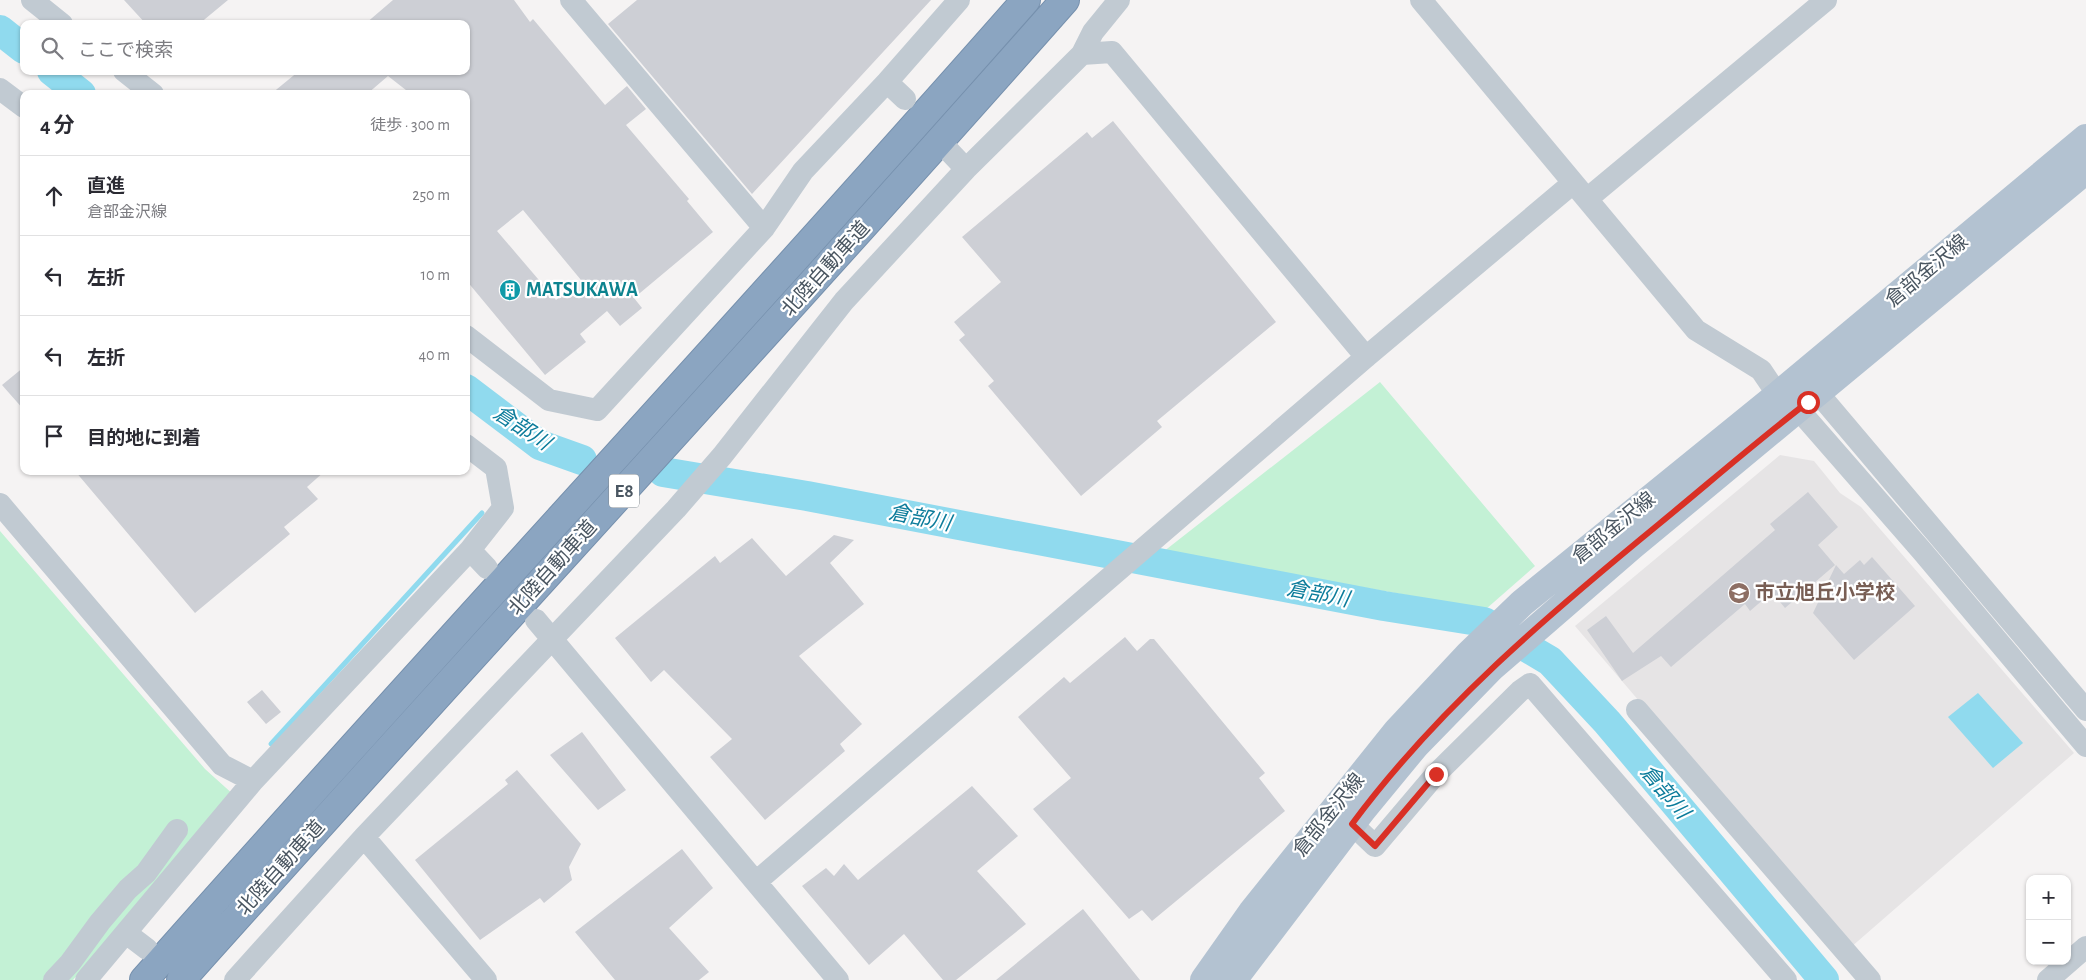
<!DOCTYPE html>
<html lang="ja">
<head>
<meta charset="utf-8">
<style>
	:root { --surface:#fff; --page:#f2f2f3; --text:#2b2b33; --muted:#7c7c81; --line:#e1e1e2 }
	body { margin:0; font-family:"Alegreya Sans","Noto Sans JP",sans-serif; background:var(--page); color:var(--text) }
	.controls { position:absolute; right:15px; bottom:15px; display:grid; overflow:hidden; border-radius:10px; box-shadow:0 1px 4px #0004 }
	.controls button { width:45px; height:45px; display:grid; place-items:center; padding:0; border:0; border-bottom:1px solid var(--line); background:var(--surface); color:var(--text); font:25px sans-serif }
	.stop { position:absolute; width:15px; height:15px; margin:-11px; border:4px solid #d93025; border-radius:50%; background:#fff }
	.stop.end { background:#d93025; border-color:#fff; box-shadow:0 1px 5px #0008 }
	.list { margin:0; padding:0; list-style:none }
	h2 { display:flex; justify-content:space-between; align-items:center; height:65px; margin:0; padding:0 20px; font-size:21px }
	h2 small { font-size:16px; font-weight:400; color:var(--muted) }
	.list li { display:grid; grid-template-columns:32px 1fr auto; gap:15px; align-items:center; box-sizing:border-box; height:80px; padding:0 20px; border-top:1px solid var(--line) }
	.list b { display:block; font-size:19px; white-space:nowrap }
	.list p { margin:0; font-size:16px; white-space:nowrap; color:var(--muted) }
	.list em { font-size:16px; font-style:normal; color:var(--muted) }
	.icon { flex:none; width:28px; height:28px; fill:none; stroke:currentColor; stroke-width:2; stroke-linecap:round; stroke-linejoin:round }
	.map { position:relative; flex:none; width:2086px; height:980px; overflow:hidden }
	.search { position:absolute; background:var(--surface); box-shadow:0 1px 4px #0004; left:20px; top:20px; width:450px; height:55px; display:flex; align-items:center; gap:12px; box-sizing:border-box; padding:0 18px; border-radius:10px; color:var(--muted); font-size:19px }
	.panel { position:absolute; background:var(--surface); box-shadow:0 1px 4px #0004; left:20px; top:90px; width:450px; height:385px; border-radius:10px }
	.map>svg:first-child { display:block }
	.education { fill:#e6e4e5 }
	.green { fill:#c3f1d5 }
	.water { fill:#90daee }
	.lines { fill:none; stroke-linecap:round; stroke-linejoin:round }
	.stream { stroke:#90daee; stroke-width:5 }
	.river { stroke:#90daee; stroke-width:30 }
	.building { fill:#cdcfd5; fill-rule:evenodd }
	.highway-casing { stroke:#7690ad; stroke-width:30 }
	.minor { stroke:#c1cad2; stroke-width:22 }
	.major { stroke:#b3c2d1; stroke-width:28 }
	.highway { stroke:#8ba5c1; stroke-width:28 }
	.route { stroke:#d93025; stroke-width:6 }
	.labels { text-anchor:middle; dominant-baseline:central; stroke-width:4.5; stroke-linejoin:round; paint-order:stroke }
	.shield { fill:#fff; stroke:#808990; stroke-width:1 }
	.shield-label { font-size:19px; font-weight:bold; fill:#4a5661 }
	.street-label { font-size:20px; fill:#4a5661; stroke:#fff }
	.culture-label { font-size:20px; font-weight:bold; fill:#0d838f; stroke:#fff; text-anchor:start }
	.education-label { font-size:20px; font-weight:bold; fill:#785e54; stroke:#fff; text-anchor:start }
	.water-label { font-size:21px; font-style:italic; fill:#0c7c9b; stroke:#fff }
</style>
</head>
<body>
<div class="map">
<svg width="2086" height="980" viewBox="0 0 2086 980">
	<rect width="100%" height="100%" fill="#f5f3f3"/>
	<!-- education -->
	<path class="education" d="M1780,455L1814,461L1840,493L1861,507L2074,753L1850,948L1575,626Z"/>
	<!-- green -->
	<path class="green" d="M1380,382L1535,566L1486,609L1163,552Z
		M0,531L205,769L235,796L73,980H0Z"/>
	<!-- water -->
	<path class="water" d="M1978,693L2023,743L1993,768L1948,717Z"/>
	<g class="lines">
		<!-- stream -->
		<path class="stream" d="M271,744L482,513"/>
		<!-- river -->
		<path class="river" d="M0,30L24,49
			M52,71L81,94
			M466,389L540,445L582,460
			M663,472L807,496L1384,606L1484,622L1550,661L1607,722L1824,980"/>
	</g>
	<!-- building -->
	<path class="building" d="M124,0H228L199,24H146Z
		M393,0H514L530,22L533,19L605,105L627,86L646,109L626,125L689,199L687,201L713,232L634,298L642,308L620,326L607,311L580,334L586,342L545,375L466,280V94H411L388,76L367,94H271L299,71H466V24H365ZM523,210L581,280L556,300L497,231Z
		M637,0H931L752,194L608,24Z
		M1113,121L1276,322L1157,421L1162,427L1081,496L988,386L994,381L959,340L965,335L954,322L1001,282L962,237L1087,132L1092,138Z
		M24,367V410L2,385Z
		M75,471H325L307,487L318,499L284,527L290,534L195,613Z
		M1808,492L1838,527L1818,545L1835,565L1785,608L1772,592L1750,611L1745,604L1671,667L1661,656L1622,681L1587,630L1606,616L1633,653L1775,530L1770,524Z
		M834,535L854,540L830,563L864,604L799,656L862,724L840,744L845,751L765,820L710,757L732,739L664,670L651,682L615,638L715,556L720,563L752,538L786,576Z
		M1872,557L1915,606L1854,660L1813,613L1836,565L1844,574L1860,560L1864,565Z
		M1125,637L1137,651L1150,639H1154L1265,773L1259,778L1285,811L1152,921L1142,910L1129,919L1033,809L1071,778L1018,717L1064,677L1070,683Z
		M262,690L281,712L266,724L247,702Z
		M582,732L626,790L598,810L550,755Z
		M517,770L581,844L569,867L572,880L544,903L540,898L480,940L415,860L508,784L505,780Z
		M972,786L1018,836L977,871L1026,924L956,980H943L904,934L869,965L802,886L826,868L834,876L844,864L858,880Z
		M682,849L713,888L669,928L709,972L699,980H615L575,932Z
		M1083,909L1140,980H996L1068,921Z"/>
	<g class="lines">
		<!-- highway casing -->
		<g class="highway-casing">
			<path id="highway" d="M144,980C435,651 736,330 1026,0
				M181,980C474,652 774,330 1065,0"/>
		</g>
		<!-- minor -->
		<path class="minor" d="M32,0L62,24
			M571,0L764,228
			M1421,0L1696,330L1761,370L1778,395L1795,399
			M1082,54L1112,52L1366,357
			M124,71L153,94
			M887,82L905,99
			M0,89L24,107
			M949,151L966,169
			M1587,199L1826,0
			M466,336L549,400L597,410L764,228L803,171L887,82L959,0
			M1818,393L2086,710
			M1798,409L1922,551L2086,746
			M0,504L222,765L253,781
			M470,550L487,568
			M536,620L838,980
			M1637,710L1870,980
			M1352,824L1375,846L1436,774L1520,691L1530,684L1786,980
			M364,837L486,980
			M756,882L1366,357L1573,183
			M126,933L147,949
			M54,980L70,963L100,922L128,889L146,873L177,830
			M86,980L253,781L470,550L503,508L496,468L466,445
			M235,980L364,837L676,509L722,456L844,301L966,169L1082,54L1093,32L1119,0
			M2048,980L2086,947"/>
		<!-- major -->
		<path class="major" d="M1204,980L1252,912L1397,731L1469,654L1522,603L1778,395L2086,138
			M1233,980L1363,809L1415,746L1491,668L1632,546L2086,170"/>
		<!-- highway -->
		<use href="#highway" class="highway"/>
	</g>
	<g class="lines">
		<!-- route -->
		<path class="route" d="M1436,774L1375,846L1352,824C1438,708 1548,615 1659,524C1709,483 1757,441 1808,402"/>
	</g>
	<!-- icons -->
	<defs>
		<g id="building-disc" transform="scale(1.125)"><circle r="9.5" fill="#0f9aa8" stroke="#fff"/><path d="M-4-6H4V6H1V3H-1V6H-4ZM-2.5-4.3h1.7v1.8h-1.7ZM.8-4.3h1.7v1.8H.8ZM-2.5-1h1.7V.8h-1.7ZM.8-1h1.7V.8H.8Z" fill="#fff"/></g>
		<g id="school-disc" transform="scale(1.125)"><circle r="9.5" fill="#8d6e63" stroke="#fff"/><path d="M0-5L7-2L0 1L-7-2ZM-4 1L0 2.5L4 1V4Q0 6-4 4Z" fill="#fff"/></g>
	</defs>
	<g fill-rule="evenodd">
		<use href="#building-disc" x="510" y="290"/>
		<use href="#school-disc" x="1739" y="593"/>
	</g>
	<g class="labels">
		<!-- shield labels -->
		<rect class="shield" x="609" y="474.5" width="30" height="33" rx="4"/>
		<g class="shield-label">
			<text x="624" y="491">E8</text>
		</g>
		<!-- street labels -->
		<g class="street-label">
			<text transform="translate(826 269) rotate(-48)">北陸自動車道</text>
			<text transform="translate(1927 271) rotate(-40)">倉部金沢線</text>
			<text transform="translate(1614 528) rotate(-39)">倉部金沢線</text>
			<text transform="translate(553 568) rotate(-48)">北陸自動車道</text>
			<text transform="translate(1329 815) rotate(-51)">倉部金沢線</text>
			<text transform="translate(281 868) rotate(-48)">北陸自動車道</text>
		</g>
		<!-- culture labels -->
		<g class="culture-label">
			<text x="526" y="290">MATSUKAWA</text>
		</g>
		<!-- education labels -->
		<g class="education-label">
			<text x="1755" y="593">市立旭丘小学校</text>
		</g>
		<!-- water labels -->
		<g class="water-label">
			<text transform="translate(522 428) rotate(33)">倉部川</text>
			<text transform="translate(920 518) rotate(11)">倉部川</text>
			<text transform="translate(1318 594) rotate(11)">倉部川</text>
			<text transform="translate(1665 792) rotate(50)">倉部川</text>
		</g>
	</g>
</svg>
<div class="controls">
<button>+</button>
<button>−</button>
</div>
<div class="stop" style="left:1808px;top:402px"></div>
<div class="stop end" style="left:1436px;top:774px"></div>
<div class="search"><svg class="icon" aria-label="search" viewBox="0 0 24 24"><circle cx="10" cy="10" r="6"/><path d="M15 15l6 6"/></svg>ここで検索</div>
<section class="panel">
<h2>4 分<small>徒歩 · 300 m</small></h2>
<ul class="list">
<li><svg class="icon" aria-label="ahead" viewBox="0 0 24 24"><path d="M12 20V5M6 11l6-6 6 6"/></svg><div><b>直進</b><p>倉部金沢線</p></div><em>250 m</em></li>
<li><svg class="icon" aria-label="left" viewBox="0 0 24 24"><path d="M17 20v-9H6M10 6l-5 5 5 5"/></svg><div><b>左折</b></div><em>10 m</em></li>
<li><svg class="icon" aria-label="left" viewBox="0 0 24 24"><path d="M17 20v-9H6M10 6l-5 5 5 5"/></svg><div><b>左折</b></div><em>40 m</em></li>
<li><svg class="icon" aria-label="arrive" viewBox="0 0 24 24"><path d="M6 21V4h12l-3 4 3 4H6"/></svg><div><b>目的地に到着</b></div></li>
</ul>
</section>
</div>
</body>
</html>
